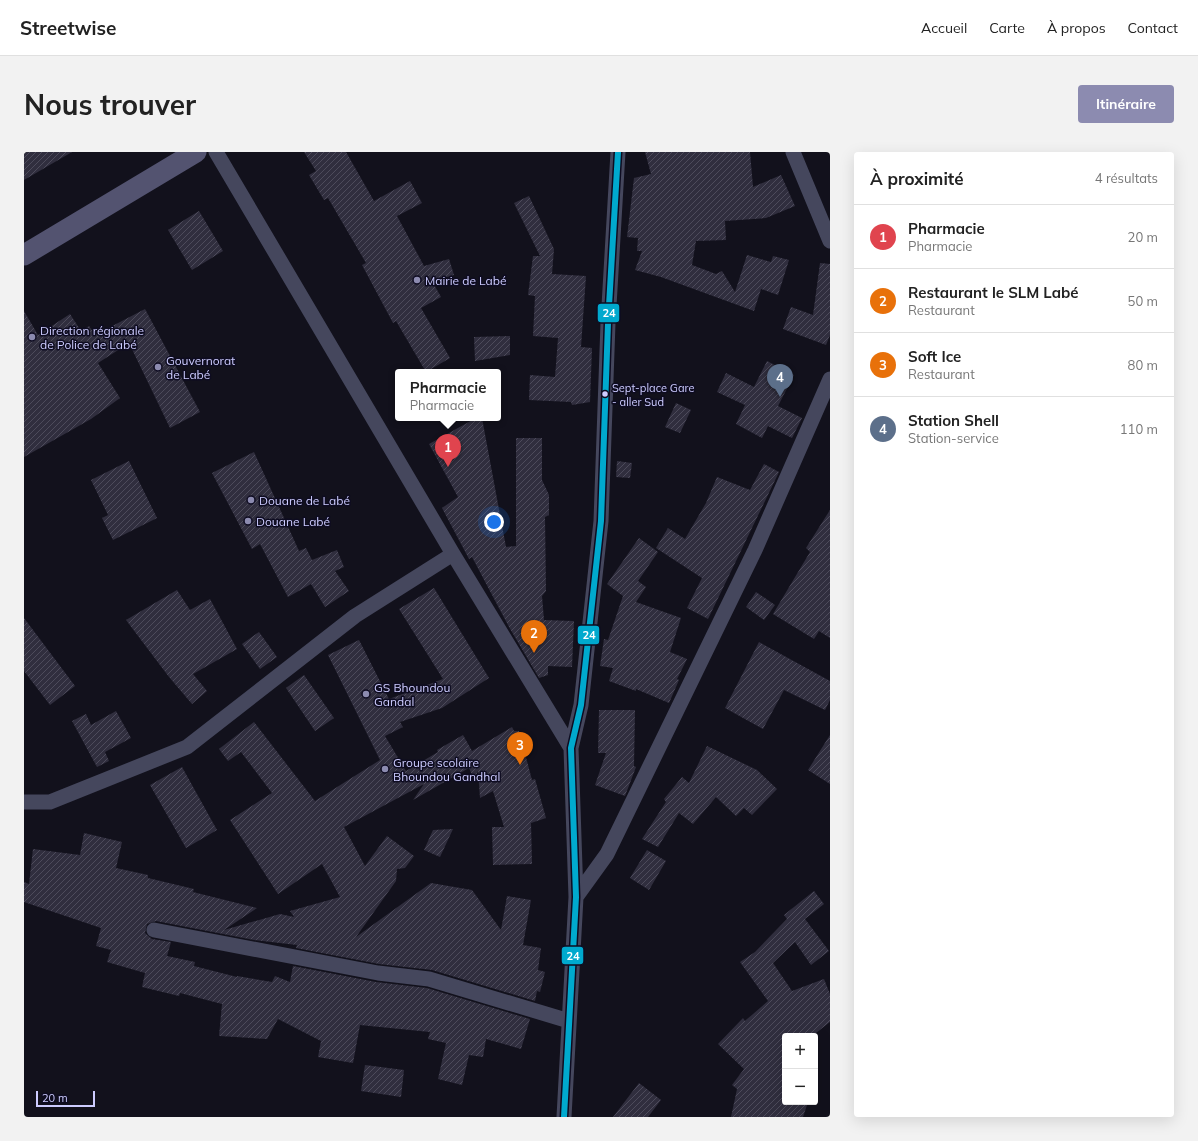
<!DOCTYPE html>
<html lang="fr">
<head>
<meta charset="utf-8">
<style>
	:root { --surface:#fff; --page:#f2f2f2; --text:#222; --muted:#767676; --line:#e0e0e0; --accent:#8c8bb0 }
	body { margin:0; font-family:Mulish,sans-serif; background:var(--page); color:var(--text) }
	.controls { position:absolute; right:12px; bottom:12px; display:grid; overflow:hidden; border-radius:4px; box-shadow:0 4px 16px #0002 }
	.controls button { width:36px; height:36px; display:grid; place-items:center; padding:0; border:0; border-bottom:1px solid var(--line); background:var(--surface); color:var(--text); font:20px sans-serif }
	.scale { position:absolute; left:12px; bottom:10px; width:59px; box-sizing:border-box; padding-left:4px; border:2px solid #cdccff; border-top:0; font-size:11px; line-height:14px; white-space:nowrap; color:#cdccff; -webkit-text-stroke:3px #0e0c21; paint-order:stroke }
	.you { position:absolute; left:470px; top:370px; width:14px; height:14px; margin:-10px; border:3px solid #fff; border-radius:50%; background:#1a73e8; box-shadow:0 0 0 6px #1a73e833 }
	.badge { display:grid; place-items:center; width:26px; height:26px; border-radius:50%; background:var(--accent); color:#fff; font-size:13px; font-weight:700 }
	.pin { position:absolute; translate:-50% -33px; filter:drop-shadow(0 1px 2px #0008) }
	.pin::after { content:''; position:absolute; top:21px; width:14px; height:12px; background:inherit; clip-path:polygon(0 0,100% 0,50% 100%) }
	.popup { position:absolute; left:371px; top:217px; width:106px; height:52px; box-sizing:border-box; display:grid; place-content:center; border-radius:4px; background:var(--surface); filter:drop-shadow(0 1px 3px #0005); font-size:13px; white-space:nowrap; color:var(--muted) }
	.popup b { font-size:15px; color:var(--text) }
	.popup::after { content:''; position:absolute; left:50%; top:100%; margin-left:-8px; border:8px solid transparent; border-top-color:var(--surface) }
	.list { margin:0; padding:0; list-style:none }
	h2 { display:flex; justify-content:space-between; align-items:center; height:52px; margin:0; padding:0 16px; font-size:17px }
	h2 small { font-size:13px; font-weight:400; color:var(--muted) }
	.list li { display:grid; grid-template-columns:26px 1fr auto; gap:12px; align-items:center; box-sizing:border-box; height:64px; padding:0 16px; border-top:1px solid var(--line) }
	.list b { display:block; font-size:15px; white-space:nowrap }
	.list p { margin:0; font-size:13px; white-space:nowrap; color:var(--muted) }
	.list em { font-size:13px; font-style:normal; color:var(--muted) }
	.map { position:relative; flex:none; width:806px; height:965px; overflow:hidden; border-radius:4px }
	header { display:flex; align-items:center; gap:24px; box-sizing:border-box; height:56px; padding:0 20px; background:var(--surface); border-bottom:1px solid var(--line) }
	header strong { font-size:19px }
	nav { display:flex; gap:22px; margin-inline-start:auto; font-size:14px }
	.intro { display:flex; align-items:center; justify-content:space-between; box-sizing:border-box; height:96px; padding:0 24px }
	h1 { margin:0; font-size:28px }
	.button { padding:10px 18px; border-radius:4px; background:var(--accent); color:#fff; font-size:14px; font-weight:700 }
	main { display:flex; gap:24px; padding:0 24px }
	aside { flex:1; background:var(--surface); border-radius:4px; box-shadow:0 4px 16px #0002 }
	.map>svg:first-child { display:block }
	.building { fill:url(#building-hatch) }
	.lines { fill:none; stroke-linecap:round; stroke-linejoin:round }
	.street { stroke:#45475d; stroke-width:15 }
	.secondary { stroke:#535370; stroke-width:21 }
	.bus-1-casing { stroke:#0e0c21; stroke-width:9 }
	.bus-1 { stroke:#00a9ce; stroke-width:6 }
	.poi-dot { fill:#8c8bb0; stroke:#0e0c21; stroke-width:1.5 }
	.bus-dot { fill:#cdccff; stroke:#0e0c21; stroke-width:1.5 }
	.labels { text-anchor:middle; dominant-baseline:central; stroke-width:3; stroke-linejoin:round; paint-order:stroke }
	.bus-label { font-size:11px; fill:#cdccff; stroke:#0e0c21; text-anchor:start }
	.poi-label { font-size:12px; fill:#cdccff; stroke:#0e0c21; text-anchor:start }
	.line-badge { stroke:#0e0c21; stroke-width:1.5 }
	.badge-label { font-size:11px; text-anchor:middle; font-weight:bold; fill:#fff }
</style>
</head>
<body>
<header>
<strong>Streetwise</strong>
<nav><a>Accueil</a><a>Carte</a><a>À propos</a><a>Contact</a></nav>
</header>
<div class="intro"><h1>Nous trouver</h1><a class="button">Itinéraire</a></div>
<main>
<div class="map">
<svg width="806" height="965" viewBox="0 0 806 965">
	<defs>
		<pattern id="building-hatch" width="6" height="6" patternUnits="userSpaceOnUse"><rect width="6" height="6" fill="#302e3e"/><path d="M-1 1l2-2M0 6l6-6M5 7l2-2" fill="none" stroke="#4d4b5b"/></pattern>
	</defs>
	<rect width="100%" height="100%" fill="#12111c"/>
	<!-- building -->
	<path class="building" d="M0,0H48L0,28Z
		M280,0H322L350,49L386,29L398,51L373,64L400,114L425,107L430,123L408,129L417,145L397,156L426,206L402,220L372,169L369,171L338,113L342,111L304,46L300,48L285,23L292,19Z
		M621,0H726L729,35L757,23L771,54L742,66L701,69L702,88L672,89L668,113L692,122L698,119L711,140L723,103L747,110L749,104L765,108L754,143L737,137L730,159L637,125L611,118L618,99H613L614,86L603,85L610,26L627,22Z
		M505,44L530,97L528,122L562,124L557,195L568,196L566,250L548,253L547,250L505,248L506,223L531,225L534,186L509,184L511,144L504,143L509,104H516L490,51Z
		M175,59L199,99L168,118L144,78Z
		M796,111L806,112V183L802,193L759,177L767,155L789,163Z
		M121,157L176,260L146,276L105,191L74,211L96,246L67,267L0,305V159L14,183L46,162L57,179L65,174L71,183Z
		M486,184V203L451,209L450,185Z
		M743,209L770,223L754,254L778,266L768,286L744,274L738,286L712,272L721,253L693,240L702,221L730,235Z
		M652,251L667,258L656,281L641,275Z
		M452,266H458L482,395L492,394V286H518V328L525,343V363L521,365L522,439L518,444L520,468L550,469L548,515L524,514V523L515,526L485,475L448,405L445,407L418,356L434,345L405,292Z
		M230,300L275,399L282,396L288,408L313,398L320,415L311,419L325,439L301,455L287,432L264,445L236,392L228,397L188,321Z
		M105,309L133,366L89,388L78,366L84,363L67,328Z
		M593,309L608,311L606,326L592,325Z
		M740,312L755,320L684,467L663,456L678,426L632,396L644,376L661,387L682,351L693,325L726,338Z
		M806,358V486L795,479L790,487L749,462L786,400L782,396Z
		M615,386L634,400L614,429L622,435L612,450L657,466L646,500L663,507L653,527L655,528L645,551L612,537V539L585,529L589,516L576,514L580,487L584,488L599,444L583,432Z
		M410,436L465,526L418,556L376,570L379,575L361,584L382,619L414,600L413,598L439,583L448,599L488,575L490,579H495L508,628L511,627L522,666L507,671L508,712L469,713L468,675H480L469,639L456,646L454,619L450,628L445,616L389,648L400,632L320,675L341,714L363,684L390,704L381,716L373,717L372,729L332,785L407,731L448,738L477,778L483,744L507,748L499,793L517,796L514,818L521,820L516,840L513,839L511,849L408,818L355,812L272,796L273,793L230,788L132,769L123,772L121,781L128,787L147,790L143,804L171,810L170,814L213,825V824L248,830L251,824L266,830L269,814L352,830L403,836L506,867L497,897L462,887L459,905L445,903L438,933L414,927L422,891L404,887L406,880L336,873L329,911L294,905L297,889L254,867L243,887L195,884L198,852L156,841L155,844L118,835L121,821L83,810L87,798L72,794L77,776L0,750V730L5,732L9,697L56,703L60,681L98,690L92,716L124,723V726L170,737L169,740L233,756L200,778L256,762L270,765L266,759L316,745L298,712L254,742L206,668L248,641L217,600L204,609L195,597L230,570L291,649L356,608L304,503L335,488L365,547L419,527L375,457Z
		M153,438L166,458L186,447L213,497L169,522L183,539L168,552L145,525L102,468Z
		M732,440L751,453L740,468L722,455Z
		M0,466L51,534L26,553L0,519Z
		M235,480L253,505L236,517L218,492Z
		M735,490L806,529V548L801,558L760,538L739,577L701,556Z
		M280,523L310,566L291,579L262,536Z
		M575,558H611L610,614L612,615L601,644L571,633L582,601H574Z
		M92,559L107,586L81,600L85,609L73,615L48,569L62,562L67,573Z
		M806,583V632L784,618Z
		M683,594L733,618L753,637L728,663L720,656L712,664L692,645L669,672L655,661L634,695L618,687L642,650L640,647L658,625L665,631Z
		M158,615L193,678L162,696L126,633Z
		M429,677L416,705L400,698L409,678Z
		M623,698L642,709L625,738L606,726Z
		M790,739L800,752L781,767L805,799L787,813L771,790L749,811L768,839L800,827L806,842V870L788,884H761V950H784L779,965H707L713,937L708,933L720,917L694,892L719,866L721,869L744,849L716,810L731,800L763,767L760,763Z
		M341,913L380,918L377,945L337,939Z
		M615,931L637,948L624,965H589Z"/>
	<g class="lines">
		<!-- street -->
		<path class="street" d="M192,0L429,402L547,596
			M769,0L806,89
			M0,650H26L163,595L331,464L429,402
			M552,745L583,702L731,398L806,227
			M130,778L354,821L405,827L545,869
			M540,965L552,745L547,596L557,553L577,369L584,171L594,0"/>
		<!-- secondary -->
		<path class="secondary" d="M0,103L172,0"/>
		<!-- bus-1 casing -->
		<g class="bus-1-casing">
			<path id="bus-1" d="M540,965L552,745L547,596L557,553L577,369L584,171L594,0"/>
		</g>
		<!-- bus-1 -->
		<use href="#bus-1" class="bus-1"/>
	</g>
	<!-- markers -->
	<g class="poi-dot">
		<circle cx="393" cy="128" r="4"/>
		<circle cx="8" cy="185" r="4"/>
		<circle cx="134" cy="215" r="4"/>
		<circle cx="227" cy="348" r="4"/>
		<circle cx="224" cy="369" r="4"/>
		<circle cx="342" cy="542" r="4"/>
		<circle cx="361" cy="617" r="4"/>
	</g>
	<circle class="bus-dot" cx="581" cy="242" r="3.5"/>
	<g class="labels">
		<!-- bus labels -->
		<g class="bus-label">
			<text x="588" y="236">Sept-place Gare<tspan x="588" dy="14">- aller Sud</tspan></text>
		</g>
		<!-- poi labels -->
		<g class="poi-label">
			<text x="401" y="128">Mairie de Labé</text>
			<text x="16" y="178">Direction régionale<tspan x="16" dy="14">de Police de Labé</tspan></text>
			<text x="142" y="208">Gouvernorat<tspan x="142" dy="14">de Labé</tspan></text>
			<text x="235" y="348">Douane de Labé</text>
			<text x="232" y="369">Douane Labé</text>
			<text x="350" y="535">GS Bhoundou<tspan x="350" dy="14">Gandal</tspan></text>
			<text x="369" y="610">Groupe scolaire<tspan x="369" dy="14">Bhoundou Gandhal</tspan></text>
		</g>
	</g>
	<g class="line-badge">
		<rect x="573" y="151" width="23" height="20" rx="4" fill="#00a9ce"/>
		<rect x="553" y="473" width="23" height="20" rx="4" fill="#00a9ce"/>
		<rect x="537" y="794" width="23" height="19" rx="4" fill="#00a9ce"/>
	</g>
	<g class="badge-label">
		<text x="585" y="165">24</text>
		<text x="565" y="487">24</text>
		<text x="549" y="808">24</text>
	</g>
</svg>
<div class="controls">
<button>+</button>
<button>−</button>
</div>
<div class="scale">20 m</div>
<div class="you"></div>
<div class="pin badge" style="left:424px;top:315px;background:#e0444e">1</div>
<div class="popup"><b>Pharmacie</b>Pharmacie</div>
<div class="pin badge" style="left:510px;top:501px;background:#e8710a">2</div>
<div class="pin badge" style="left:496px;top:613px;background:#e8710a">3</div>
<div class="pin badge" style="left:756px;top:245px;background:#5c6f8a">4</div>
</div>
<aside>
<h2>À proximité<small>4 résultats</small></h2>
<ul class="list">
<li><span class="badge" style="background:#e0444e">1</span><div><b>Pharmacie</b><p>Pharmacie</p></div><em>20 m</em></li>
<li><span class="badge" style="background:#e8710a">2</span><div><b>Restaurant le SLM Labé</b><p>Restaurant</p></div><em>50 m</em></li>
<li><span class="badge" style="background:#e8710a">3</span><div><b>Soft Ice</b><p>Restaurant</p></div><em>80 m</em></li>
<li><span class="badge" style="background:#5c6f8a">4</span><div><b>Station Shell</b><p>Station-service</p></div><em>110 m</em></li>
</ul>
</aside>
</main>
</body>
</html>
